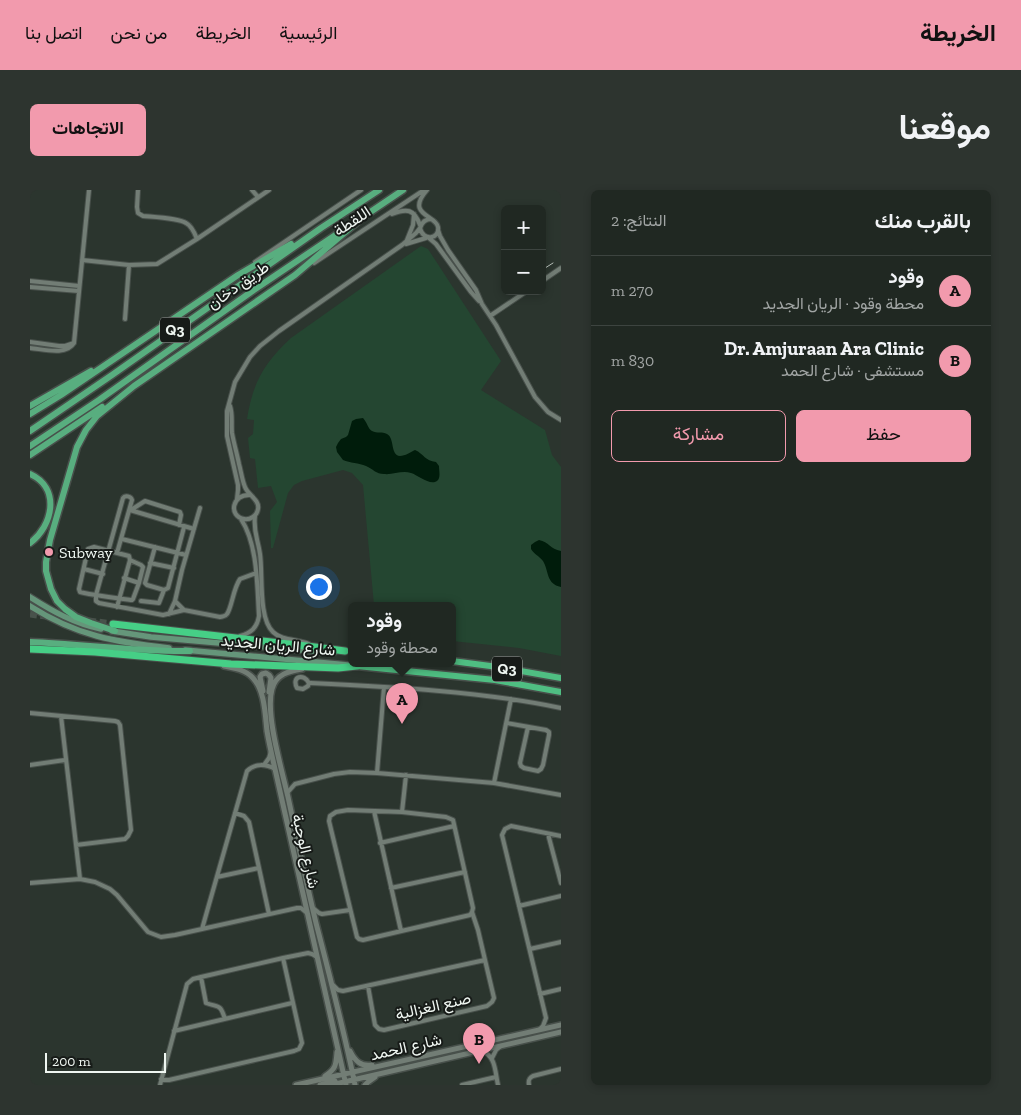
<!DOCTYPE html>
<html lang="ar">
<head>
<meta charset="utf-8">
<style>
	:root { --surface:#202822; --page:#2d342f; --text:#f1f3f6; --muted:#a2a6a5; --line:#3d4440; --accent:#f29aad }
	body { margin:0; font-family:"Zilla Slab",Vazirmatn,serif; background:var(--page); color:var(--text); direction:rtl }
	.controls { position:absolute; right:15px; top:15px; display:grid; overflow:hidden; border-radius:8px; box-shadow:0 2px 8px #0003 }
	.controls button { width:45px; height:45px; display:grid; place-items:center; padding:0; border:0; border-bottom:1px solid var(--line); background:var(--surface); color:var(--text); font:25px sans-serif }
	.scale { position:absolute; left:15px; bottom:12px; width:121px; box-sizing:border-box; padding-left:5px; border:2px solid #eff6f1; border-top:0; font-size:14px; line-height:18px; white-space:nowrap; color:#eff6f1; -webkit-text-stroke:4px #171b18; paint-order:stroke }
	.you { position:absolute; left:288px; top:396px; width:18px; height:18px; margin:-12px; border:4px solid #fff; border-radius:50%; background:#1a73e8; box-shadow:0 0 0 8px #1a73e833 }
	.badge { display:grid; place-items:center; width:32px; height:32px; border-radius:50%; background:var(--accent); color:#111; font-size:16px; font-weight:700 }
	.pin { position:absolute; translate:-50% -41px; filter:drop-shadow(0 1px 2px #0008) }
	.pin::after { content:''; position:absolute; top:26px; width:18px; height:15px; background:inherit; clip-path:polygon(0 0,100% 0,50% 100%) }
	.popup { position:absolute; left:318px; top:412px; width:108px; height:65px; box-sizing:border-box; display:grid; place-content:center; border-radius:8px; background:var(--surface); filter:drop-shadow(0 1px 4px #0005); font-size:16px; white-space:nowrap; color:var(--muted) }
	.popup b { font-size:19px; color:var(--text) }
	.popup::after { content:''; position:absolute; left:50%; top:100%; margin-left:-10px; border:10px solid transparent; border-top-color:var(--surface) }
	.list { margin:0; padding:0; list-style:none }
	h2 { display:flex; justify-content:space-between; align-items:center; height:65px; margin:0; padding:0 20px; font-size:21px }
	h2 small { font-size:16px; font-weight:400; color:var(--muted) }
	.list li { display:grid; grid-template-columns:32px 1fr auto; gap:15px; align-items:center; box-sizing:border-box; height:70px; padding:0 20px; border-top:1px solid var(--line) }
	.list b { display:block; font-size:19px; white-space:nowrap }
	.list p { margin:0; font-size:16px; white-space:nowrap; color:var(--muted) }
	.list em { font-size:16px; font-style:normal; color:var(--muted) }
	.actions { display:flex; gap:10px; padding:15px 20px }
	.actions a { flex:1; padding:11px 0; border:1px solid var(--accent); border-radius:8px; text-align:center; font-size:18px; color:var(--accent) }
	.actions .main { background:var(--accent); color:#111 }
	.map { position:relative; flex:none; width:531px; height:895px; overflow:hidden; direction:ltr; border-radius:8px }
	header { display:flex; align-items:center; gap:30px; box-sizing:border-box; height:70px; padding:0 25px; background:var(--accent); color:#111 }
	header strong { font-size:24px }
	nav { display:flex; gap:28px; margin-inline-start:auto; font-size:18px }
	.intro { display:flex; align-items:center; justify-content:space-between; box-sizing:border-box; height:120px; padding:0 30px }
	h1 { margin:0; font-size:35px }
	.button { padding:12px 22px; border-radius:8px; background:var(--accent); color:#111; font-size:18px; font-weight:700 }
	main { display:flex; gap:30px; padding:0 30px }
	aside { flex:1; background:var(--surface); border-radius:8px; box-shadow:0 2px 8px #0003 }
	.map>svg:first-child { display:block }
	.green { fill:#244631 }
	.water { fill:#001c0b }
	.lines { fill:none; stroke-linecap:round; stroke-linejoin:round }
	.motorway-tunnel { stroke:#48524b; stroke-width:7; stroke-dasharray:7 3.5; stroke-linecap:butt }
	.minor-casing { stroke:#48504b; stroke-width:6 }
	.tertiary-casing { stroke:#48504b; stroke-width:8 }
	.secondary-casing { stroke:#48504b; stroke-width:8 }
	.primary-casing { stroke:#48504b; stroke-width:9 }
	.trunk-casing { stroke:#48504b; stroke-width:9 }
	.motorway-casing { stroke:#48504b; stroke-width:9 }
	.minor { stroke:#727d75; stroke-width:4 }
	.tertiary { stroke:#727d75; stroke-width:5 }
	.secondary { stroke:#65967a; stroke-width:5.5 }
	.primary { stroke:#58ae7f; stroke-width:6 }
	.trunk { stroke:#4fbe82; stroke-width:6 }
	.motorway { stroke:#46cf86; stroke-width:7 }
	.tram { stroke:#bac2bc; stroke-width:1 }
	.poi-dot { fill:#f29aad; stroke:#171b18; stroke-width:2 }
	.labels { text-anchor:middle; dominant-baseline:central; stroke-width:4; stroke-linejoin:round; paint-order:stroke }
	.shield { fill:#171b18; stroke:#aeb4b0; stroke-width:1 }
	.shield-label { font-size:15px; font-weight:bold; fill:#eff6f1 }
	.street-label { font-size:16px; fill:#eff6f1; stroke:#171b18 }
	.poi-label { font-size:16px; fill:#eff6f1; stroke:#171b18; text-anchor:start }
</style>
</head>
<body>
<header>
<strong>الخريطة</strong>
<nav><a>الرئيسية</a><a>الخريطة</a><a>من نحن</a><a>اتصل بنا</a></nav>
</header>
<div class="intro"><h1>موقعنا</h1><a class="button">الاتجاهات</a></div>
<main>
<aside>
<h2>بالقرب منك<small>النتائج: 2</small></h2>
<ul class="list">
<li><span class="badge">A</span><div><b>وقود</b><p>محطة وقود · الريان الجديد</p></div><em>270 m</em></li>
<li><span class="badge">B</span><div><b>Dr. Amjuraan Ara Clinic</b><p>مستشفى · شارع الحمد</p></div><em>830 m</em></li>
</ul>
<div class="actions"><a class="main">حفظ</a><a>مشاركة</a></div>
</aside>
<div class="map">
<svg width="531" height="895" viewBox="0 0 531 895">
	<rect width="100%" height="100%" fill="#2b352e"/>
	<!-- green -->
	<path class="green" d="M391,56L398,59L471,171L451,200L515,240L522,265L531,277V466L489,458L422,451V415H344L333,295L322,283L313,280L272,291L264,295L258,303L243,358H241L240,321L247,312L241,296L228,298L225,269L220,268L218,248L223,244L224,230L217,229C223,192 234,173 261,148Z"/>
	<!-- water -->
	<path class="water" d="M333,228C337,232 338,239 342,241C347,244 352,241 357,244C365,248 360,265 370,266C375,266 381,262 385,260C394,264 395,271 406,272L409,276C409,281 411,288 407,291C400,296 388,285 381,283C372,280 363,285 354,284C346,284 343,279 336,276C329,273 320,273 313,270L307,262L306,257L308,253L311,249L316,247L318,245L322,231L326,229Z
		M509,350C519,352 520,359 531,361V397C516,394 519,381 513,371C509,366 504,364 501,359V355L505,352Z"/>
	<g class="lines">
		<!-- motorway-tunnel -->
		<path class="motorway-tunnel" d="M0,424L38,429
			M59,431L83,434"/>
		<!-- minor casing -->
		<g class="minor-casing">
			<path id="minor" d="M108,0L107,17L108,23L113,26C123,27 148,28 156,33C162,36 165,44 167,49
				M222,0L228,7
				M397,0C375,25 406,25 408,37C410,49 393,52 390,38C392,32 395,29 401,29
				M362,24C377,18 384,19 390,35
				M408,40L410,46L418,60L446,100L452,114L466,135L505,207L518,222L531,230
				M399,48L406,54L441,102L449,111
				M377,50L383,35L384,24
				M376,54L396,48
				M52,70L99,75L127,74L167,49L239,0
				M225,72L331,0
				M284,73L394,0
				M0,91L49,96
				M512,91L531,78
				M0,97L49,101
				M460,126L497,101
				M95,129L99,75
				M0,152L29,156H35L44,153
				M0,158C13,159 36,166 44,153L59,0
				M200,216C203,225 201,234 202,243C204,254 207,264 209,274C211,281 212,290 215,297C218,305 230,310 228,319C227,326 220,330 214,329C198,326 202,304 220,305
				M207,309L208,300V295L197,246V221L205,192L220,167L230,156L249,141L372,55L386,43L390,38
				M100,320L164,339
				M101,320L115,311L150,322L151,325L149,335
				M225,326C223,342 228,349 230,364C233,384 228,428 243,442C252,451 268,449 279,454
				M92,349L156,365
				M125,357L115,393L117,395L134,400L138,398L154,337
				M87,363L102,310C101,306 95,305 93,308L66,405V411L69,413L133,425L154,420
				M120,373L144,378
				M54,379L73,384
				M94,388L109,393L113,377L111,375L100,370
				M111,411L129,413L134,400
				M145,411L154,420L190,427C193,426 195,427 197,424C202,417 203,399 210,389L226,383
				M87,417L100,370L99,366L64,357L58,359L49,399L50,402C67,406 85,408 102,410L103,409L109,393
				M139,424L145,411L152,380L170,318
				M210,446C221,443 227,438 229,426C227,396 228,355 211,329
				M279,493C274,483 261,486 267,498L273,499L278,496L279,493C363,497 449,501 531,518
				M0,523L85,531L88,532L90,535L101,640L98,646L95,649L46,655
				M31,526L50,689
				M477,533L516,540L519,542V545L513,575L511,579L508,581L494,578L491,576L490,573L498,537
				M0,575L35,570
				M234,575L239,568L241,561
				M347,583L354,497
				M464,593L481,509
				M257,603L265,594L304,584L320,582L347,583L464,593L531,605
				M344,621L371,741
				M372,622L376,585
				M205,623L214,626L219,632L239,724
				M518,644L531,693
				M350,653L424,636
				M187,687L229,678
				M0,693L50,689L65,692L80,699L87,705L118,742L131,747L145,745L172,739L267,718H271L277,723
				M361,698L435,682
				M489,716L531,706
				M283,718L289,723L292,724L320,720
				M442,722L440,725L333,750L329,749L327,747L299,631L300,626L306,622L318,620L372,622L416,627L423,630L443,718L442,722L448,740L455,770
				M172,739L217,581C225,573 236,574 245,579
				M500,759L531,752
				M171,787L176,813C189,818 190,813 195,829
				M303,795L308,800L313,801L455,770L464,808L462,812L457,816L354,840L349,839L345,835L338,796
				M510,804L531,799
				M510,839L513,836L516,828L472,645L475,639L481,636L531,646
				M144,841L262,813
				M452,861C466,866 465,882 468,895
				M462,868L466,860L471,856
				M131,889L135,890H139L264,861L269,859L272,853L253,768
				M130,895L157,794L163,789L171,787L253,768L278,763L282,764L287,767
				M432,895L466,887
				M499,895C498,890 499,888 503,886L531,879"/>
		</g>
		<!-- tertiary casing -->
		<g class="tertiary-casing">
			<path id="tertiary" d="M194,476C205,478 216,480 223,488C235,501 235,524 237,541C239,553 242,566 245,579L316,895
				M272,479C259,481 246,484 242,499C235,524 252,580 258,607C267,649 276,691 286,733C300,787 314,840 325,895
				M233,501L230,487L232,484L236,483L239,485L241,488L239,502
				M320,861C325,871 331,877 342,875
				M295,886C306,879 306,875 307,862
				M266,895L531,835
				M290,895L305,891
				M301,895L531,842
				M335,895L338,892L345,887"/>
		</g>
		<!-- secondary casing -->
		<g class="secondary-casing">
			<path id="secondary" d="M0,407C22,421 45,434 71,439
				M0,416C47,446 85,452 139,458
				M82,441L121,447L293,462H304
				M155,460L318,475"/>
		</g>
		<!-- primary casing -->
		<g class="primary-casing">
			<path id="primary" d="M330,29L373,0
				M0,216L61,181
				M0,224L31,205L208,85L261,54
				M0,241L82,185L291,38L349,0
				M0,256L69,210L221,102L307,44
				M0,265L72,217
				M0,284C31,298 23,336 0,353
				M85,441L61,433L46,427L35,419L27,411L21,399L16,381V372L20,350L47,257L56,240L67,226L104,196L265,85L333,27
				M0,452C53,454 106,462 160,461"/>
		</g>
		<!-- trunk casing -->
		<g class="trunk-casing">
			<path id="trunk" d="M422,471L468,477L531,488
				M327,476L465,490L531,502"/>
		</g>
		<!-- motorway casing -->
		<g class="motorway-casing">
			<path id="motorway" d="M83,434L285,457L315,461
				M0,459L65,462L201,474L308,478L327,476"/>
		</g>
		<!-- minor -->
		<use href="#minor" class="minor"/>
		<!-- tertiary -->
		<use href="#tertiary" class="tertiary"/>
		<!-- secondary -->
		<use href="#secondary" class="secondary"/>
		<!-- primary -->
		<use href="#primary" class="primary"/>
		<!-- trunk -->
		<use href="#trunk" class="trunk"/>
		<!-- motorway -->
		<use href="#motorway" class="motorway"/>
		<!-- tram -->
		<path class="tram" d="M512,80L523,73"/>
	</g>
	<!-- markers -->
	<circle class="poi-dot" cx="19" cy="362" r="5"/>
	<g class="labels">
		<!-- shield labels -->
		<g class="shield">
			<rect x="130" y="127.5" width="30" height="25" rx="4"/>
			<rect x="462" y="466.5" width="30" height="25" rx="4"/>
		</g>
		<g class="shield-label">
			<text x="145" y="140">Q3</text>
			<text x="477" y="479">Q3</text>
		</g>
		<!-- street labels -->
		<g class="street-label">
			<text transform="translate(322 31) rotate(-33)">اللقطة</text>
			<text transform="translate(208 95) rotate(-35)">طريق دخان</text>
			<text transform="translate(248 455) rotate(5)">شارع الريان الجديد</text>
			<text transform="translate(276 661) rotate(77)">شارع الوجبة</text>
			<text transform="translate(403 816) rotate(-13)">صنع الغزالية</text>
			<text transform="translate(376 857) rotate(-13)">شارع الحمد</text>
		</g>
		<!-- poi labels -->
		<g class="poi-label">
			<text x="29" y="362">Subway</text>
		</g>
	</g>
</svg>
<div class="controls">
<button>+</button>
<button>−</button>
</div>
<div class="scale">200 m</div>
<div class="you"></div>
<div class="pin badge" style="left:372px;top:534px">A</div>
<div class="popup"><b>وقود</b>محطة وقود</div>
<div class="pin badge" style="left:449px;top:874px">B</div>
</div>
</main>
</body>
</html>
